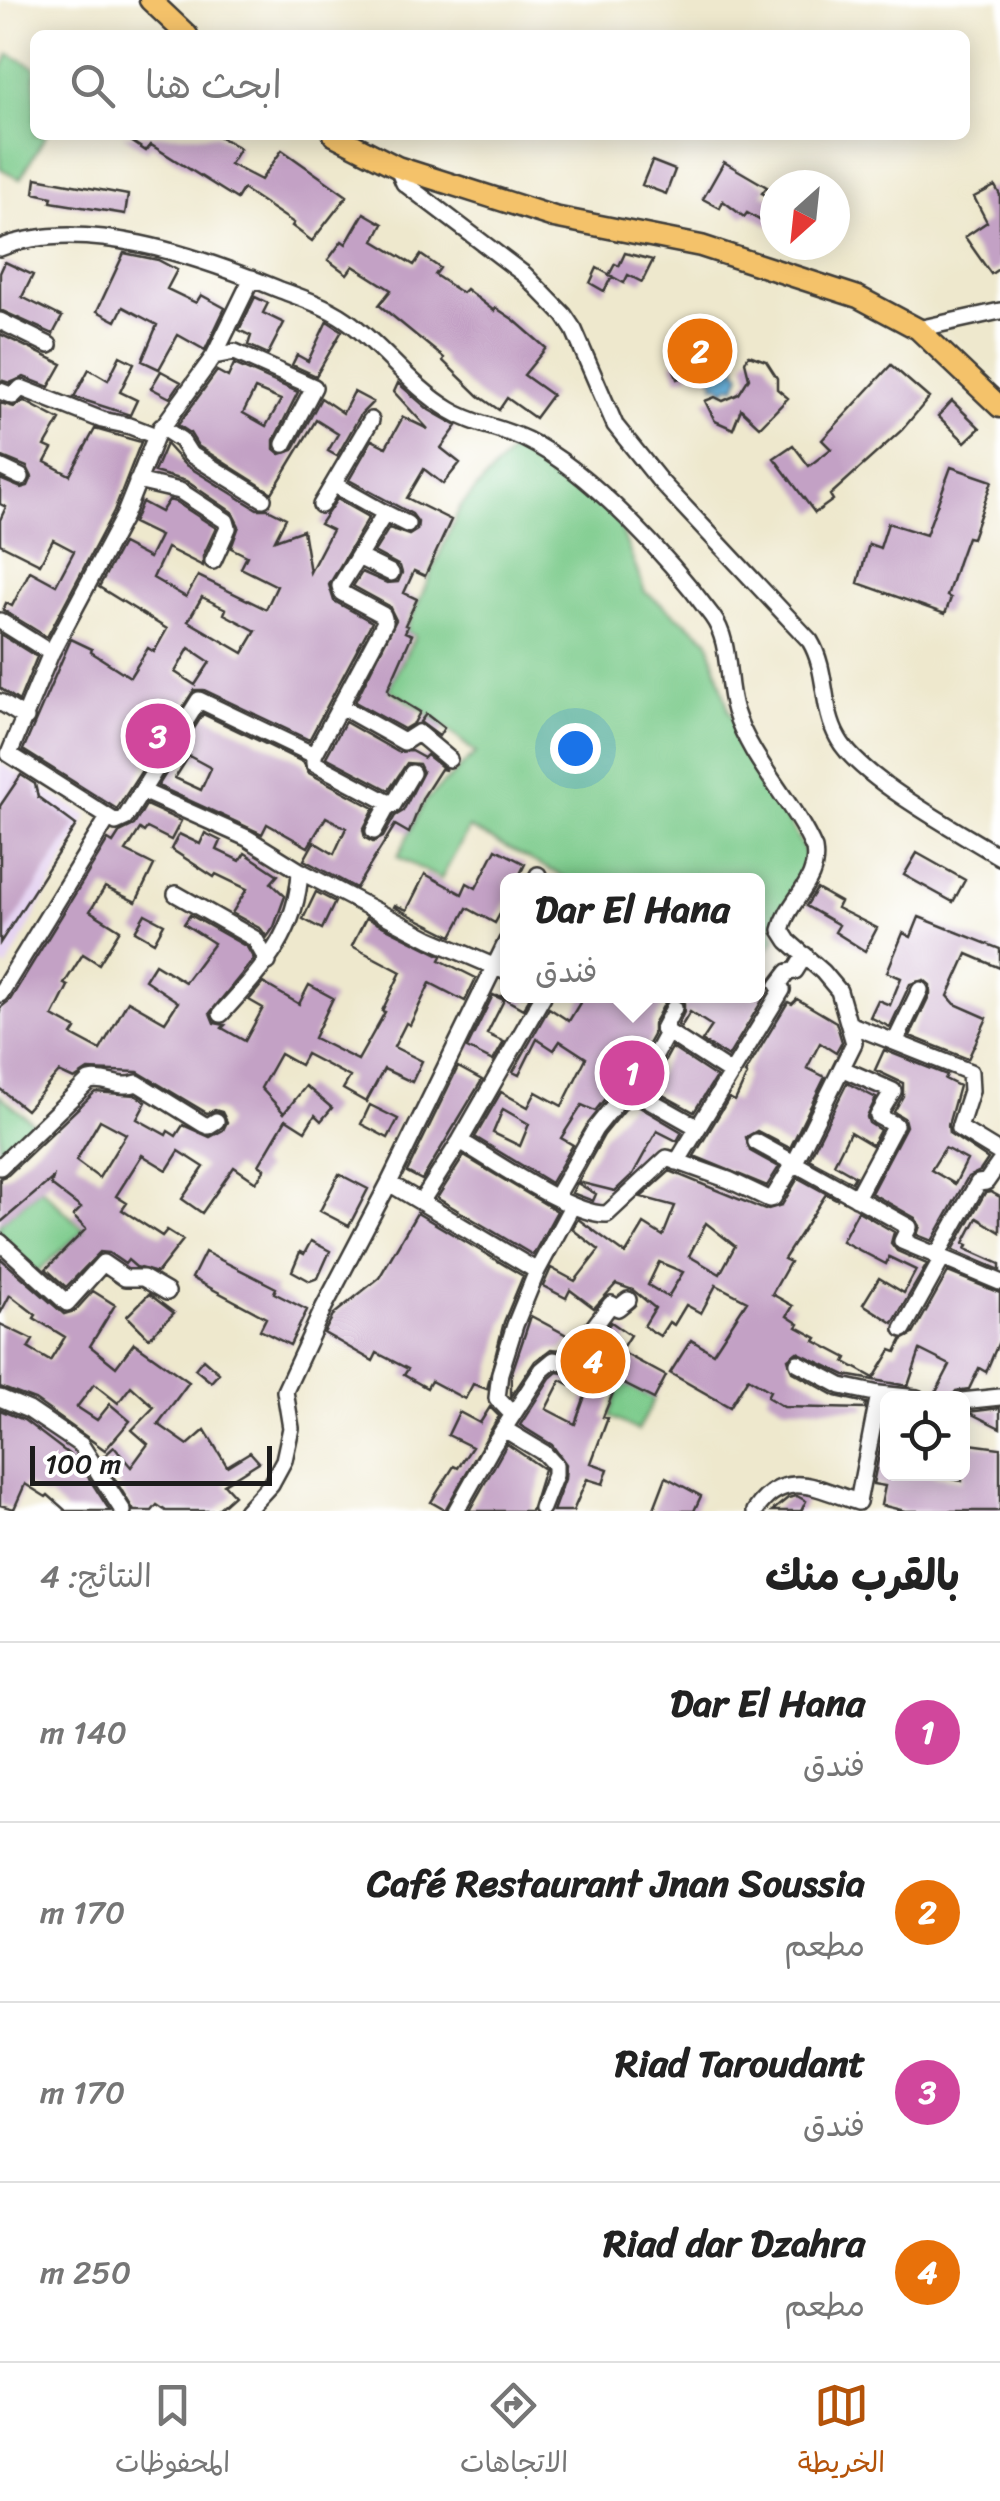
<!DOCTYPE html>
<html lang="ar">
<head>
<meta charset="utf-8">
<style>
	:root { --surface:#fff; --page:#f2f2f2; --text:#222; --muted:#767676; --line:#e0e0e0; --accent:#b45309 }
	body { margin:0; font-family:Sriracha,"Playpen Sans Arabic",sans-serif; background:var(--page); color:var(--text); direction:rtl }
	.controls { position:absolute; right:30px; bottom:30px; display:grid; overflow:hidden; border-radius:15px; box-shadow:0 5px 25px #0003 }
	.controls button { width:90px; height:90px; display:grid; place-items:center; padding:0; border:0; border-bottom:2px solid var(--line); background:var(--surface); color:var(--text); font:50px sans-serif }
	.compass { position:absolute; left:760px; top:170px; width:90px; height:90px; border-radius:50%; background:var(--surface); box-shadow:0 5px 25px #0003; rotate:207deg }
	.scale { position:absolute; left:30px; bottom:25px; width:242px; box-sizing:border-box; padding-left:10px; border:5px solid #1c1c1c; border-top:0; font-size:28px; line-height:35px; white-space:nowrap; color:#1c1c1c; -webkit-text-stroke:8px #fff; paint-order:stroke }
	.you { position:absolute; left:575px; top:748px; width:35px; height:35px; margin:-25px; border:8px solid #fff; border-radius:50%; background:#1a73e8; box-shadow:0 0 0 15px #1a73e833 }
	.badge { display:grid; place-items:center; width:65px; height:65px; border-radius:50%; background:var(--accent); color:#fff; font-size:32px; font-weight:700 }
	.pin { position:absolute; translate:-50% -50%; border:5px solid #fff; box-shadow:0 2px 10px #0006 }
	.popup { position:absolute; left:500px; top:873px; width:265px; height:130px; box-sizing:border-box; display:grid; place-content:center; border-radius:15px; background:var(--surface); filter:drop-shadow(0 2px 8px #0005); font-size:32px; white-space:nowrap; color:var(--muted) }
	.popup b { font-size:38px; color:var(--text) }
	.popup::after { content:''; position:absolute; left:50%; top:100%; margin-left:-20px; border:20px solid transparent; border-top-color:var(--surface) }
	.list { margin:0; padding:0; list-style:none }
	h2 { display:flex; justify-content:space-between; align-items:center; height:130px; margin:0; padding:0 40px; font-size:42px }
	h2 small { font-size:32px; font-weight:400; color:var(--muted) }
	.list li { display:grid; grid-template-columns:65px 1fr auto; gap:30px; align-items:center; box-sizing:border-box; height:180px; padding:0 40px; border-top:2px solid var(--line) }
	.list b { display:block; font-size:38px; white-space:nowrap }
	.list p { margin:0; font-size:32px; white-space:nowrap; color:var(--muted) }
	.list em { font-size:32px; font-style:normal; color:var(--muted) }
	.icon { flex:none; width:55px; height:55px; fill:none; stroke:currentColor; stroke-width:2; stroke-linecap:round; stroke-linejoin:round }
	.map { position:relative; flex:none; width:1000px; height:1511px; overflow:hidden; direction:ltr }
	.search { position:absolute; background:var(--surface); box-shadow:0 5px 25px #0003; left:30px; right:30px; top:30px; height:110px; display:flex; align-items:center; gap:25px; box-sizing:border-box; padding:0 35px; border-radius:15px; color:var(--muted); font-size:38px }
	.sheet { height:850px; background:var(--surface) }
	nav { display:flex; justify-content:space-around; align-items:center; box-sizing:border-box; height:140px; border-top:2px solid var(--line); background:var(--surface); font-size:28px; color:var(--muted) }
	nav a { display:grid; justify-items:center; gap:5px }
	nav .on { color:var(--accent) }
	.map>svg:first-child { display:block }
	.built { fill:#e5d3f1 }
	.green { fill:#7ccb8b; stroke:#4c7454; stroke-width:2.5 }
	.water { fill:#5ca9d5; stroke:#3c6278; stroke-width:2.5 }
	.building { fill:#c3a1c5; fill-rule:evenodd }
	.lines { fill:none; stroke-linecap:round; stroke-linejoin:round }
	.minor-casing { stroke:#3c3b37; stroke-width:20 }
	.major-casing { stroke:#3c3b37; stroke-width:25 }
	.minor { stroke:#fff; stroke-width:15 }
	.major { stroke:#f4c26a; stroke-width:20 }
</style>
</head>
<body>
<div class="map">
<svg width="1000" height="1511" viewBox="0 0 1000 1511">
	<rect width="100%" height="100%" fill="#fff"/>
	<filter id="ink" filterUnits="userSpaceOnUse"><feTurbulence type="fractalNoise" baseFrequency=".01" numOctaves="2"/><feDisplacementMap in="SourceGraphic" scale="20" xChannelSelector="R" yChannelSelector="G"/><feConvolveMatrix kernelMatrix="1 2 1 2 8 2 1 2 1" color-interpolation-filters="sRGB"/></filter>
	<filter id="wash" filterUnits="userSpaceOnUse"><feTurbulence type="fractalNoise" baseFrequency=".0048" numOctaves="4" result="noise"/><feDisplacementMap in="SourceGraphic" scale="40" xChannelSelector="R" yChannelSelector="G"/><feGaussianBlur stdDeviation="2.25" result="paint"/><feColorMatrix in="noise" values="0 0 0 0 0 0 0 0 0 0 0 0 0 0 0 0 0 1.4 0 .05"/><feComposite in="paint" operator="in"/></filter>
	<g filter="url(#wash)">
		<rect width="100%" height="100%" fill="#eee8cd"/>
		<!-- built -->
		<path class="built" d="M0,763L88,816L7,968L0,964Z"/>
		<!-- green -->
		<path class="green" d="M9,54L35,67V135H46L20,179L0,168V73Z
			M529,446L616,516L645,592L708,639L729,711L811,863L772,928L776,938L757,963V880H570L469,828L441,879L398,857L425,801L476,753L427,713L389,689L415,636L406,631L460,507L513,449L522,454Z
			M0,1095L38,1127L5,1158L0,1154Z
			M41,1188L84,1230L37,1272L0,1236V1223Z
			M621,1382L654,1399L638,1431L610,1416Z"/>
		<!-- water -->
		<path class="water" d="M725,358L729,363H736V369L741,374L736,387L730,385L724,391L720,385H714V379L708,375L712,369H718V363Z"/>
		<g id="blocks">
			<!-- building -->
			<path class="building" d="M122,135H216L240,148L230,164L261,180L282,150L347,196L312,241L292,226L294,223L243,189L237,199L151,145L146,151Z
				M652,161L675,170L666,194L642,185Z
				M724,162L767,187L762,193L775,200V229L747,213L744,217L723,201L720,208L703,199Z
				M36,178L128,195L125,214L51,202L52,197L34,193Z
				M995,186L1000,195V268L991,274L965,237L987,222L974,197Z
				M364,213L383,224L374,241L414,265L421,255L440,268L435,275L462,293L466,289L494,311L496,308L514,320L546,348L524,375L552,395L535,418L507,398L499,410L479,396L443,361L444,358L379,305L391,290L353,266L347,274L328,260L342,241L346,244Z
				M124,253L158,260L177,270L167,289L196,303L201,295L225,308L205,350L178,335L159,369L142,361L157,325L123,307L116,321L97,311Z
				M625,253L653,260L642,282L628,275L624,283L609,275L615,264L619,266Z
				M5,262L33,275L22,297L62,317L53,334L0,310V273Z
				M597,268L612,276L604,291L590,283Z
				M255,297L268,303L263,313L284,323L268,354L248,345L251,336L239,330Z
				M327,321L342,331L316,376L292,365L297,355L308,361Z
				M0,334L62,364L49,387L24,377L10,383L0,380Z
				M749,355L766,361L777,378V389L788,398L760,427L741,409L733,429L715,421L705,401L715,397L723,401L739,394L749,378L745,362Z
				M120,356L134,363L120,392L137,400L130,415L74,397L89,369L108,380Z
				M685,359L690,375L677,379L672,363Z
				M234,364L298,392L274,440V449L280,454L293,450L321,398L343,413L354,392L373,402L361,414L337,456L328,451L338,434L316,420L272,493L198,446L190,433L178,425L217,371L228,377ZM255,389L281,400L266,426L243,413Z
				M891,365L929,398L902,430L830,495L833,500L815,513L774,458L793,445L809,466L831,449L822,440Z
				M161,371L181,382L170,398L151,388Z
				M398,383L429,410L457,426L441,448L460,463L443,484L424,469L407,498L451,520L425,576L414,571L404,593L417,599L405,625L408,626L405,632L412,635L388,689L389,693L420,712L414,723L404,729L355,702L396,620L389,606L353,586L362,572L387,583L398,582L402,573L400,566L374,552L389,528L409,535L417,530L418,522L412,514L349,480L372,440L386,447L403,417L428,429L394,392Z
				M24,401L60,420L45,446L52,449L45,462L70,475L95,429L141,442L114,511L47,637L3,610L6,603L12,606L30,571L56,585L74,551L53,540L40,564L0,544V520L6,507L0,504V479L21,488L28,486L32,477L27,467L0,456V403L14,407Z
				M952,401L980,428L965,442L938,416Z
				M166,444L184,464L257,509H268L286,518L275,540L303,530L310,572L332,530L320,524L337,499L369,517L329,585L334,601L372,622L309,740L204,690H194L117,809L23,750L71,639L92,649L91,652L130,677L148,648L154,652L167,629L99,587L122,544L149,558L160,536L133,523L142,502L161,512L169,500L176,502L216,528L203,556V566L167,548L153,578L186,597L198,576L266,609L277,586L241,568L247,556L231,548L239,526L232,512L186,481L154,472ZM202,597L226,609L224,614L256,631L243,653L188,621ZM189,648L210,662L195,685L175,672Z
				M951,467L992,481L972,538L967,537L958,562L947,596L951,598L945,614L858,583L869,544L880,548L888,523L926,535Z
				M0,634L37,657L19,701L0,688Z
				M203,714L303,762L309,773L374,808L363,830L365,838L373,842L383,837L395,816L403,811L423,772L419,764L407,763L389,790L326,757L345,722L398,752L411,751L424,758L427,755L446,770L441,769L423,797L409,833L395,825L356,888L304,860L314,842L334,854L346,828L326,817L308,847L267,824L262,834L158,786ZM189,756L211,768L201,790L175,778Z
				M426,714L444,728L439,736L420,722Z
				M21,775L35,784L38,797L76,825L0,943V806Z
				M146,805L181,821L171,840L147,828L144,832L140,829L126,851L154,865L136,902L105,887L90,911L120,930L99,964L83,954L64,984L68,986L53,1016L76,1029L72,1035L100,1050L128,1001L165,1022L178,1002L145,980L155,964L185,982L214,943L184,924L190,915L247,947L254,959L210,1013L214,1023L225,1025L222,1028L245,1041L263,1008L249,1000L263,983L299,1004L309,985L333,998L314,1038L358,1060L385,1012L382,1011L401,972L352,946L366,918L442,956L440,960L476,978L465,1001L430,983L410,1025L406,1023L394,1047L422,1061L412,1082L384,1069L366,1102L343,1089L350,1077L306,1054L300,1065L280,1054L261,1088L284,1113L306,1086L332,1108L321,1121L315,1115L305,1131L286,1119L259,1165L265,1169L256,1182L234,1167L202,1213L182,1199L204,1167L179,1151L167,1170L142,1155L116,1196L127,1203L122,1210L162,1236L167,1230L183,1240L157,1273L136,1267L128,1260L125,1264L109,1253L100,1252L66,1287L46,1269L86,1229L73,1216L81,1208L51,1185L53,1178L0,1223V1178L8,1175L95,1092L135,1095L146,1102L137,1119L166,1135L168,1131L176,1136L183,1125L210,1137L223,1130L227,1122L222,1112L215,1110L207,1113L138,1072L88,1070L74,1079L59,1072L26,1110L0,1089V1008L10,1000L108,840L113,843L120,832L134,825ZM100,1120L126,1134L99,1178L76,1161Z
				M205,833L221,841L217,850L240,861L245,853L278,875L271,883L285,896L274,927L267,937L261,929L232,913L247,889L216,874L214,877L171,849L179,834L200,844Z
				M496,849L525,864L517,880H507V901L495,923L467,908L452,936L394,907L395,905L407,910L425,874L462,894L467,883L476,888Z
				M917,853L965,880L953,902L904,875Z
				M817,889L840,902L837,908L877,928L865,951L835,932L839,925L806,906Z
				M316,892L335,902L322,929L303,919Z
				M145,914L164,924L154,942L135,931Z
				M919,917L1000,949V968L967,954L948,996L955,1004L987,1018L968,1059L910,1036L930,994V985L924,980L910,984L890,1027L870,1017L878,1000L890,1005L901,978L887,972L903,933L911,937Z
				M757,975L768,981V991L728,1057L702,1041L712,1026L690,1012L681,1027L678,1025L684,1012V1003L675,997L667,999L653,1024V1035L630,1077L619,1081L595,1111L582,1105L561,1138L573,1145L551,1183L475,1137L501,1092L528,1107L536,1092L562,1106L586,1058L560,1041L554,1050L537,1039L519,1075L513,1072L549,1008L569,1021L584,996H757ZM503,1109L529,1124L520,1146L493,1133Z
				M493,995L504,1000L487,1034L504,1042L493,1061L467,1048Z
				M500,996H527L530,997L523,1009Z
				M797,999L836,1022L842,1042L836,1053L820,1043L807,1068L825,1077L790,1148L757,1131L746,1137L750,1151L779,1167L767,1186L694,1156L729,1098L735,1101L747,1075L745,1073L788,1002L792,1004Z
				M672,1048L716,1077L694,1112L650,1088Z
				M884,1050L947,1075L945,1079L959,1086L948,1125L949,1133L988,1159L980,1171L968,1177L932,1241L917,1235L920,1226L915,1218L871,1193L906,1126L904,1118L894,1112L903,1096V1083L875,1070ZM945,1148L967,1160L955,1184L931,1170Z
				M458,1067L482,1080L422,1180L407,1172Z
				M847,1083L876,1098L867,1117L869,1123L880,1130L872,1145L850,1132L834,1164L855,1176L852,1182L809,1159Z
				M631,1102L682,1132L677,1141L657,1131L633,1174L615,1191L578,1182L604,1135Z
				M370,1105L398,1119L388,1138L361,1124Z
				M464,1156L557,1211L533,1255L437,1198Z
				M670,1171L765,1210L782,1205L798,1178L838,1200L826,1194L784,1259L790,1262L772,1294L793,1306L787,1316L799,1324L797,1327L817,1338L815,1341L847,1358L845,1362L874,1378L891,1350L896,1352L902,1340L913,1334L948,1272L1000,1293V1339L986,1372L979,1368L969,1389L956,1391L951,1398H933L950,1365L920,1350L908,1386L845,1375L797,1352L788,1359L792,1372L836,1396L866,1403L865,1409L784,1407L767,1397L770,1391L748,1378L730,1407L670,1373L691,1340L713,1353L747,1301L716,1285L701,1313L686,1305L674,1325L669,1322L660,1336L644,1326L655,1308L633,1290L616,1284L594,1308L570,1290L566,1298L543,1286L551,1268L575,1281L599,1250L572,1229L578,1219L626,1254L644,1224L663,1236L675,1206L641,1197ZM706,1223L735,1246L720,1274L689,1256ZM659,1262L683,1272L668,1297L648,1285Z
				M339,1174L368,1189L349,1226L320,1211Z
				M577,1183L596,1194L593,1201L572,1193Z
				M991,1192L1000,1197V1232L977,1218L964,1243L968,1245L966,1249L1000,1264V1270L953,1250L985,1193Z
				M858,1211L894,1232L891,1243L897,1251L927,1264L893,1323L863,1304L879,1278L904,1293L916,1270L889,1257L886,1264L842,1241Z
				M417,1213L523,1276L504,1322L487,1389L473,1384L465,1399L431,1381L427,1388L404,1375L408,1369L377,1353L373,1361L324,1333L334,1314L379,1278Z
				M311,1241L330,1251L318,1278L310,1281L292,1271L300,1252L304,1254Z
				M205,1252L276,1288L274,1293L307,1310L290,1345L260,1330L266,1318L192,1278Z
				M0,1258L64,1314L75,1311L93,1291L115,1305L90,1346L116,1367L134,1343L189,1382L158,1424L188,1445L205,1430L227,1466L250,1452L259,1462L224,1484L234,1495L216,1511H166L157,1505L152,1511H134L102,1458L114,1447L131,1467L148,1444L132,1430L154,1407L131,1386L118,1403L94,1384L77,1407L97,1420L110,1404L130,1421L105,1450L35,1400L0,1387V1324L33,1340L28,1348L50,1361L65,1337L34,1318L36,1315L10,1295L0,1314Z
				M149,1294L174,1313L149,1338L127,1316Z
				M531,1316L572,1338L562,1350L551,1349L535,1361L511,1397V1375Z
				M611,1322L630,1335L620,1351L666,1376L654,1399L618,1381L603,1417L608,1418L591,1463L608,1469L603,1484L587,1479L573,1511H553L565,1479L566,1464L552,1445L520,1425L550,1378L557,1372L570,1374L575,1370ZM561,1380L586,1393L575,1424L546,1409Z
				M203,1359L219,1373L211,1382L195,1369Z
				M490,1407L499,1416L445,1510L431,1502L454,1466L458,1468L472,1447L448,1435L459,1412L480,1423Z
				M1000,1408V1428L968,1412Z
				M0,1410L24,1420L78,1461L110,1511H66L48,1495L46,1497L25,1484L14,1509L0,1505Z
				M887,1414L888,1474H926L962,1481V1443L1000,1448V1511H905L881,1505L885,1486L873,1484Z
				M507,1444L544,1469L531,1511H469Z
				M666,1477L701,1496L694,1511H653Z
				M797,1496L806,1501L801,1511H772L788,1498Z"/>
		</g>
	</g>
	<g filter="url(#ink)">
		<use href="#blocks" fill-opacity="0" stroke="#3c3b37" stroke-width="2.5"/>
		<g class="lines">
			<!-- minor casing -->
			<g class="minor-casing">
				<path id="minor" d="M397,167L404,183L525,275L564,315L574,330L615,425L660,481L810,641C828,671 821,708 838,738C859,778 959,831 1000,857
					M0,248C82,215 200,257 278,289C304,299 331,307 353,325C387,352 412,387 450,410C474,425 501,427 527,440C590,471 670,559 712,616C732,643 725,680 735,711C751,761 793,801 814,849C820,882 788,900 781,930L788,941L823,972L839,991L854,1043L795,1162L773,1198L769,1199L729,1180L667,1158L607,1214C572,1216 493,1160 460,1141
					M0,321L49,345
					M918,329L1000,311
					M214,356L235,352L314,387L284,444
					M0,391L13,396L21,388L102,420L130,426L156,436
					M161,427L181,440L190,454L263,499
					M0,467L21,477
					M137,481L180,491L226,521L228,528L213,561
					M335,485L385,513
					M321,505L371,420
					M358,557L391,573
					M0,621L51,653L9,754L116,822L125,818L199,700L314,755V763L393,805L412,773
					M51,653L124,516L156,436L214,356L252,278
					M0,702L26,718
					M340,706L404,742L418,733L449,759
					M314,755L385,622L383,615L342,593L340,586L385,513L407,524
					M142,791L247,838L300,871L430,939L507,972
					M374,831L390,802
					M536,880L538,875
					M176,894L255,939L268,962
					M0,994L108,818
					M674,1008L663,1029L731,1073
					M221,1014C261,970 297,934 300,871
					M849,1024L970,1072L971,1091L959,1128L1000,1153
					M895,1042L920,990
					M843,1069L893,1091L878,1116L895,1125L856,1198
					M635,1092L667,1033
					M756,1142L909,1227L902,1241L1000,1282
					M677,1162L782,990L778,985L788,972L795,971L805,955
					M0,1167L89,1081C107,1077 119,1090 137,1083L203,1124L208,1126L216,1121
					M389,1183L537,1271
					M556,1197L595,1129L628,1088L697,1127
					M421,1202L460,1141L543,996
					M0,1242L67,1303L103,1263L125,1278H143L167,1292
					M936,1257L978,1183L986,1182L1000,1162
					M903,1329L942,1259
					M798,1363L841,1386L879,1394
					M0,1398L29,1410L81,1445L123,1511
					M962,1401L1000,1397
					M513,1415L497,1398L500,1373L515,1325L537,1271L572,1206
					M504,1429L544,1453L555,1465V1475L542,1508
					M246,1511L271,1484L284,1460L291,1428L285,1391L324,1307L389,1183L507,941
					M456,1511L492,1447L542,1370L554,1360L567,1363L611,1304L618,1308L628,1300
					M755,1511C784,1467 818,1489 858,1502L879,1394L917,1398"/>
			</g>
			<!-- major casing -->
			<g class="major-casing">
				<path id="major" d="M150,0L187,35
					M334,135L397,167L554,217L701,246L858,297L918,329L1000,407"/>
			</g>
			<!-- minor -->
			<use href="#minor" class="minor"/>
			<!-- major -->
			<use href="#major" class="major"/>
		</g>
	</g>
</svg>
<div class="controls">
<button><svg class="icon" aria-label="locate" viewBox="0 0 24 24"><circle cx="12" cy="12" r="6"/><path d="M12 2v4M12 18v4M2 12h4M18 12h4"/></svg></button>
</div>
<svg class="compass" viewBox="-18 -18 36 36"><path d="M0-13l5 13h-10z" fill="#e53935"/><path d="M0 13l5-13h-10z" fill="#767676"/></svg>
<div class="scale">100 m</div>
<div class="you"></div>
<div class="pin badge" style="left:632px;top:1073px;background:#d1479c">1</div>
<div class="popup"><b>Dar El Hana</b>فندق</div>
<div class="pin badge" style="left:700px;top:351px;background:#e8710a">2</div>
<div class="pin badge" style="left:158px;top:736px;background:#d1479c">3</div>
<div class="pin badge" style="left:593px;top:1361px;background:#e8710a">4</div>
<div class="search"><svg class="icon" aria-label="search" viewBox="0 0 24 24"><circle cx="10" cy="10" r="6"/><path d="M15 15l6 6"/></svg>ابحث هنا</div>
</div>
<section class="sheet">
<h2>بالقرب منك<small>النتائج: 4</small></h2>
<ul class="list">
<li><span class="badge" style="background:#d1479c">1</span><div><b>Dar El Hana</b><p>فندق</p></div><em>140 m</em></li>
<li><span class="badge" style="background:#e8710a">2</span><div><b>Café Restaurant Jnan Soussia</b><p>مطعم</p></div><em>170 m</em></li>
<li><span class="badge" style="background:#d1479c">3</span><div><b>Riad Taroudant</b><p>فندق</p></div><em>170 m</em></li>
<li><span class="badge" style="background:#e8710a">4</span><div><b>Riad dar Dzahra</b><p>مطعم</p></div><em>250 m</em></li>
</ul>
</section>
<nav>
<a class="on"><svg class="icon" aria-label="map" viewBox="0 0 24 24"><path d="M3 6l6-2 6 2 6-2v14l-6 2-6-2-6 2zM9 4v14M15 6v14"/></svg>الخريطة</a>
<a><svg class="icon" aria-label="directions" viewBox="0 0 24 24"><path d="M12 3l9 9-9 9-9-9zM9 14v-3h6M13 9l2 2-2 2"/></svg>الاتجاهات</a>
<a><svg class="icon" aria-label="saved" viewBox="0 0 24 24"><path d="M7 4h10v16l-5-4-5 4z"/></svg>المحفوظات</a>
</nav>
</body>
</html>
